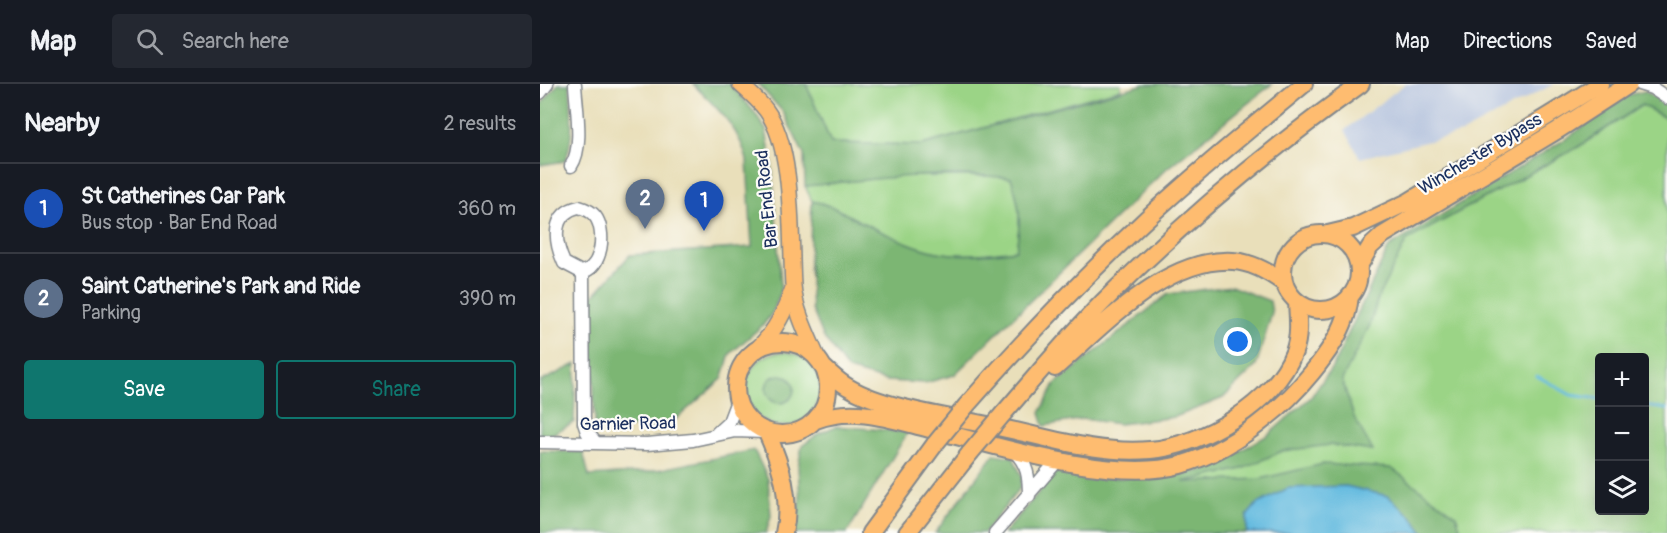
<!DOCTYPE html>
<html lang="en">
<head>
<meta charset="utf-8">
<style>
	:root { --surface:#171b24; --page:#242831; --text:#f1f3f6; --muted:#9ea1a6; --line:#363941; --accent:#0f766e }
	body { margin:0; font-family:Pangolin,sans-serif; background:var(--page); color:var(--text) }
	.controls { position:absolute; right:18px; bottom:18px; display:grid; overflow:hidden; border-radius:6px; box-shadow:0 6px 24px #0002 }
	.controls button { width:54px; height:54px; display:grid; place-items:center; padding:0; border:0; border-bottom:2px solid var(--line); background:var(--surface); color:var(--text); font:30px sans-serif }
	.you { position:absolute; left:698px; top:258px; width:21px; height:21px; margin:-15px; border:4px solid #fff; border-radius:50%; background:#1a73e8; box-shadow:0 0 0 9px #1a73e833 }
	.badge { display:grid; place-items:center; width:39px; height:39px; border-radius:50%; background:var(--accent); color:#fff; font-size:20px; font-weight:700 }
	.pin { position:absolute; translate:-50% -50px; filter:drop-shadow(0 2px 3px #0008) }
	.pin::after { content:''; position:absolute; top:32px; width:21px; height:18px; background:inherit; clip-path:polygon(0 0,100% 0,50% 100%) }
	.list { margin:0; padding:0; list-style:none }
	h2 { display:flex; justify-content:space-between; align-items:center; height:78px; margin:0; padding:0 24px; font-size:26px }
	h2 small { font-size:20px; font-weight:400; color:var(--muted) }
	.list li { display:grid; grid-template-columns:39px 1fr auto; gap:18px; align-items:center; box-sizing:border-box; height:90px; padding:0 24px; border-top:2px solid var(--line) }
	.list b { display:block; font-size:22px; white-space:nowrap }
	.list p { margin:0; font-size:20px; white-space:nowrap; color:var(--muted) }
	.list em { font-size:20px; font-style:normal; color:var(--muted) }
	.actions { display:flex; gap:12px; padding:18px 24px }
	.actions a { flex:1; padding:14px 0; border:2px solid var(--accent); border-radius:6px; text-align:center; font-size:21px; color:var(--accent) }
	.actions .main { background:var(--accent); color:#fff }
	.icon { flex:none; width:33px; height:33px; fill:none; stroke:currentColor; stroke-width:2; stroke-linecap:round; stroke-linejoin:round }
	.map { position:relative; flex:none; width:1127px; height:449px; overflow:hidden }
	header { display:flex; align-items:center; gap:36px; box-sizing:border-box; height:84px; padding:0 30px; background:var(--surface); border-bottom:2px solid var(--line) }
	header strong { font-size:28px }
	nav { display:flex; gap:33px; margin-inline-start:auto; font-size:21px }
	.search { width:420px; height:54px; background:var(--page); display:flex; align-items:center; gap:15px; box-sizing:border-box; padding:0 21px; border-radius:6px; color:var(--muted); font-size:22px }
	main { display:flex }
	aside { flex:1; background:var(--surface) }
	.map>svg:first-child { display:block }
	.industrial { fill:#b7c5de }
	.green { fill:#9bd486; stroke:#5b8272; stroke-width:1.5; fill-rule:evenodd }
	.forest { fill:#7cb673; stroke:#4c7268; stroke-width:1.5 }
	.water { fill:#62badf; stroke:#3e749e; stroke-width:1.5 }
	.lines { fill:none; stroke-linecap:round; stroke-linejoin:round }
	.stream { stroke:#62badf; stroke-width:3 }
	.minor-casing { stroke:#82878c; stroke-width:15 }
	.major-casing { stroke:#82878c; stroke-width:18 }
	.highway-casing { stroke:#82878c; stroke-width:20 }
	.minor { stroke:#fff; stroke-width:12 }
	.major { stroke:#febc70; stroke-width:15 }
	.highway { stroke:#febc70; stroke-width:16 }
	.highway-bridge-casing { stroke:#82878c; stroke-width:20; stroke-linecap:butt }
	.highway-bridge { stroke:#febc70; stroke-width:16 }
	.labels { text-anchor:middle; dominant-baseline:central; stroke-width:4.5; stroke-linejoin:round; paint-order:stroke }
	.street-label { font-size:18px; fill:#1b2f5e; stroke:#fdfcf7 }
</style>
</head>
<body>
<header>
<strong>Map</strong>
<div class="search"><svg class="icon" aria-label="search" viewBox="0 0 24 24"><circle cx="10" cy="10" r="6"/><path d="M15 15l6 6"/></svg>Search here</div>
<nav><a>Map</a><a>Directions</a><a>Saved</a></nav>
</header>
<main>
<aside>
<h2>Nearby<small>2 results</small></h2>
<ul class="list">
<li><span class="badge" style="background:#1a4fb4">1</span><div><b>St Catherines Car Park</b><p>Bus stop · Bar End Road</p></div><em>360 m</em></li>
<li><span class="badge" style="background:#5c6f8a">2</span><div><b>Saint Catherine's Park and Ride</b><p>Parking</p></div><em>390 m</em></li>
</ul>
<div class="actions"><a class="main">Save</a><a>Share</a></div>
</aside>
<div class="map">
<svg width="1127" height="449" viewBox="0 0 1127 449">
	<rect width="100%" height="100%" fill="#fdfcf7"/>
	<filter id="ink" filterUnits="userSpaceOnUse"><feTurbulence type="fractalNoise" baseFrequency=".0167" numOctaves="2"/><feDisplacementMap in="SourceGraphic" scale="12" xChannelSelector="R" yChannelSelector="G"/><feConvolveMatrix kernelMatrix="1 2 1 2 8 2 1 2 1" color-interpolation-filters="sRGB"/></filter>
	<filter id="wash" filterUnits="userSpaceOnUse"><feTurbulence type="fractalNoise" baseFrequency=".008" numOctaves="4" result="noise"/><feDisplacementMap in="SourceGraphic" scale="24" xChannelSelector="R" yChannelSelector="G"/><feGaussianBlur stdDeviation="1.35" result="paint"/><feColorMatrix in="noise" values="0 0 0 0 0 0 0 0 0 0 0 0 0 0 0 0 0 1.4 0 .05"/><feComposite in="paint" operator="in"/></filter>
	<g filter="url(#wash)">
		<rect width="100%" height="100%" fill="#e9dfba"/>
		<!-- industrial -->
		<path class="industrial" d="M865,0H1014L922,49L820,74L805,46Z"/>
		<!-- green -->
		<path class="green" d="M266,0H581V5L382,61L291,59Z
			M1102,21L1127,35V449H464L520,384L577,394L638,398L702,385L762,340L845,190L867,156L1038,63ZM1060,274H1104V426H1060Z
			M359,92H441L471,93C481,123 481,136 476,166C451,169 422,173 397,168C372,163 349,151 327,141C306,131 295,121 272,117L265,102Z
			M206 305a37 37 0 1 1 74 0a37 37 0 1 1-74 0Z"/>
		<!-- forest -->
		<path class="forest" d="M18,0H30C31,26 35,53 25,77L0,81V22Z
			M153,0H190L215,29L226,46L232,80L241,202L239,213L232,229L224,240L190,270L182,295L127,343H55L51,214L90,171L212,163L207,76C198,41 177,25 153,0Z
			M218,0H266L291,59L382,61L605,0H732L626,85L414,291L385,299L346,297L308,286L284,254L272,225L269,179L272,117C295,121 306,131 327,141C349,151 373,163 397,168C422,173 451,170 476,166C481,136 481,123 471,94C403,86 333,95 265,102L264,71L243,28Z
			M1105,7L1127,21V35L1102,21L1038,63L867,156L839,211L830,241L802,296L814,333L833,367L790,361L742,367L702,385L643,398L720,395L783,380L851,384L916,431L922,449H884L871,432L730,415L716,421L707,432V449H464L520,384L577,394L642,390L669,385L728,351L771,313L793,282L849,163L1024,56L1089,11Z
			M691,202L730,217L732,229L716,282L683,314L635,333L579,340L543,335L504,342L500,329L515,300L628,210Z
			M36,280L34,338L9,352H0V298Z
			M226 305a14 14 0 1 1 28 0a14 14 0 1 1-28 0Z
			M296,342L368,348L307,449H253L260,416L258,383L262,362L278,350Z
			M214,366L228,395L231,432L226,449H0V367L43,368L49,392L107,388Z
			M454,370L473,373L482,393L480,404L444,449H395Z"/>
		<!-- water -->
		<path class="water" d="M806,402L848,412L871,432L884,449H707V432L716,421L748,404Z"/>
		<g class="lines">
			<!-- stream -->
			<path class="stream" d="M997,292L1031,311L1060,315
				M1104,322L1127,325"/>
		</g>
	</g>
	<g filter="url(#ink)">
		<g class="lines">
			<!-- minor casing -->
			<g class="minor-casing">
				<path id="minor" d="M1099,0L1112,4L1127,14
					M0,9L7,0
					M31,82C44,63 36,23 35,0
					M39,123C46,125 51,127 55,132C66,146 63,185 41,188L24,179C14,157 11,129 39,123Z
					M43,188L44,339L47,348L56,359
					M177,349L189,338L197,317
					M0,358L107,360L153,356L195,347L224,348
					M474,367C488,381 489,393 489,412
					M455,449L518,376"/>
			</g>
			<!-- major casing -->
			<g class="major-casing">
				<path id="major" d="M200,0C209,8 219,17 226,26C255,65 250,153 253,201C255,227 268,252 278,275
					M219,263C236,246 245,227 253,204"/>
			</g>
			<!-- highway casing -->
			<g class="highway-casing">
				<path id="highway" d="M743 188a38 38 0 1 1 76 0a38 38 0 1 1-76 0Z
					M788,150L813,144L868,118L1060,0
					M819,182L830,163L843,151L1018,46L1089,0
					M196 304a46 46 0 1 1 92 0a46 46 0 1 1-92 0Z
					M283,283C291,290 299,298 308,303C343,324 408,333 448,341C500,351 556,371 610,366C662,362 735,319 754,268C760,252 758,235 757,218
					M515,284C562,243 625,173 693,177C712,178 729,188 744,199
					M426,322C482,258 540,197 602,139C654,90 710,45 764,0
					M463,330C498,290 532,248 570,211C648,134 732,63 821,0
					M276,336C310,323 344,333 378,342C448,359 571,400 640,381C672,372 702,354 727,333C754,313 794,267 805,235C808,228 809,220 810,212
					M227,349C241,380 252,415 244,449
					M330,449L395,360
					M367,449L430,369"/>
			</g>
			<!-- minor -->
			<use href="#minor" class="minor"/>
			<!-- major -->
			<use href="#major" class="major"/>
			<!-- highway -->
			<use href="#highway" class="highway"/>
			<!-- highway-bridge casing -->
			<g class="highway-bridge-casing">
				<path id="highway-bridge" d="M395,360L426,322
					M430,369L463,330"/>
			</g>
			<!-- highway-bridge -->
			<use href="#highway-bridge" class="highway-bridge"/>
		</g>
	</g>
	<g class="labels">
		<!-- street labels -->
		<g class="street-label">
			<text transform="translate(940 70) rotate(-31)">Winchester Bypass</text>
			<text transform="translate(227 115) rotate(-96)">Bar End Road</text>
			<text transform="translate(88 340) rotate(-1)">Garnier Road</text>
		</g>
	</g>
</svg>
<div class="controls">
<button>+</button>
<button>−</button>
<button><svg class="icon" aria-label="layers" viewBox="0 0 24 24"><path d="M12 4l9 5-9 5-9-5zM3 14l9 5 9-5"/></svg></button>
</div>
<div class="you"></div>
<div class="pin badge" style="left:164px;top:147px;background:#1a4fb4">1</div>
<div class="pin badge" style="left:105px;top:145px;background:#5c6f8a">2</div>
</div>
</main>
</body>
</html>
